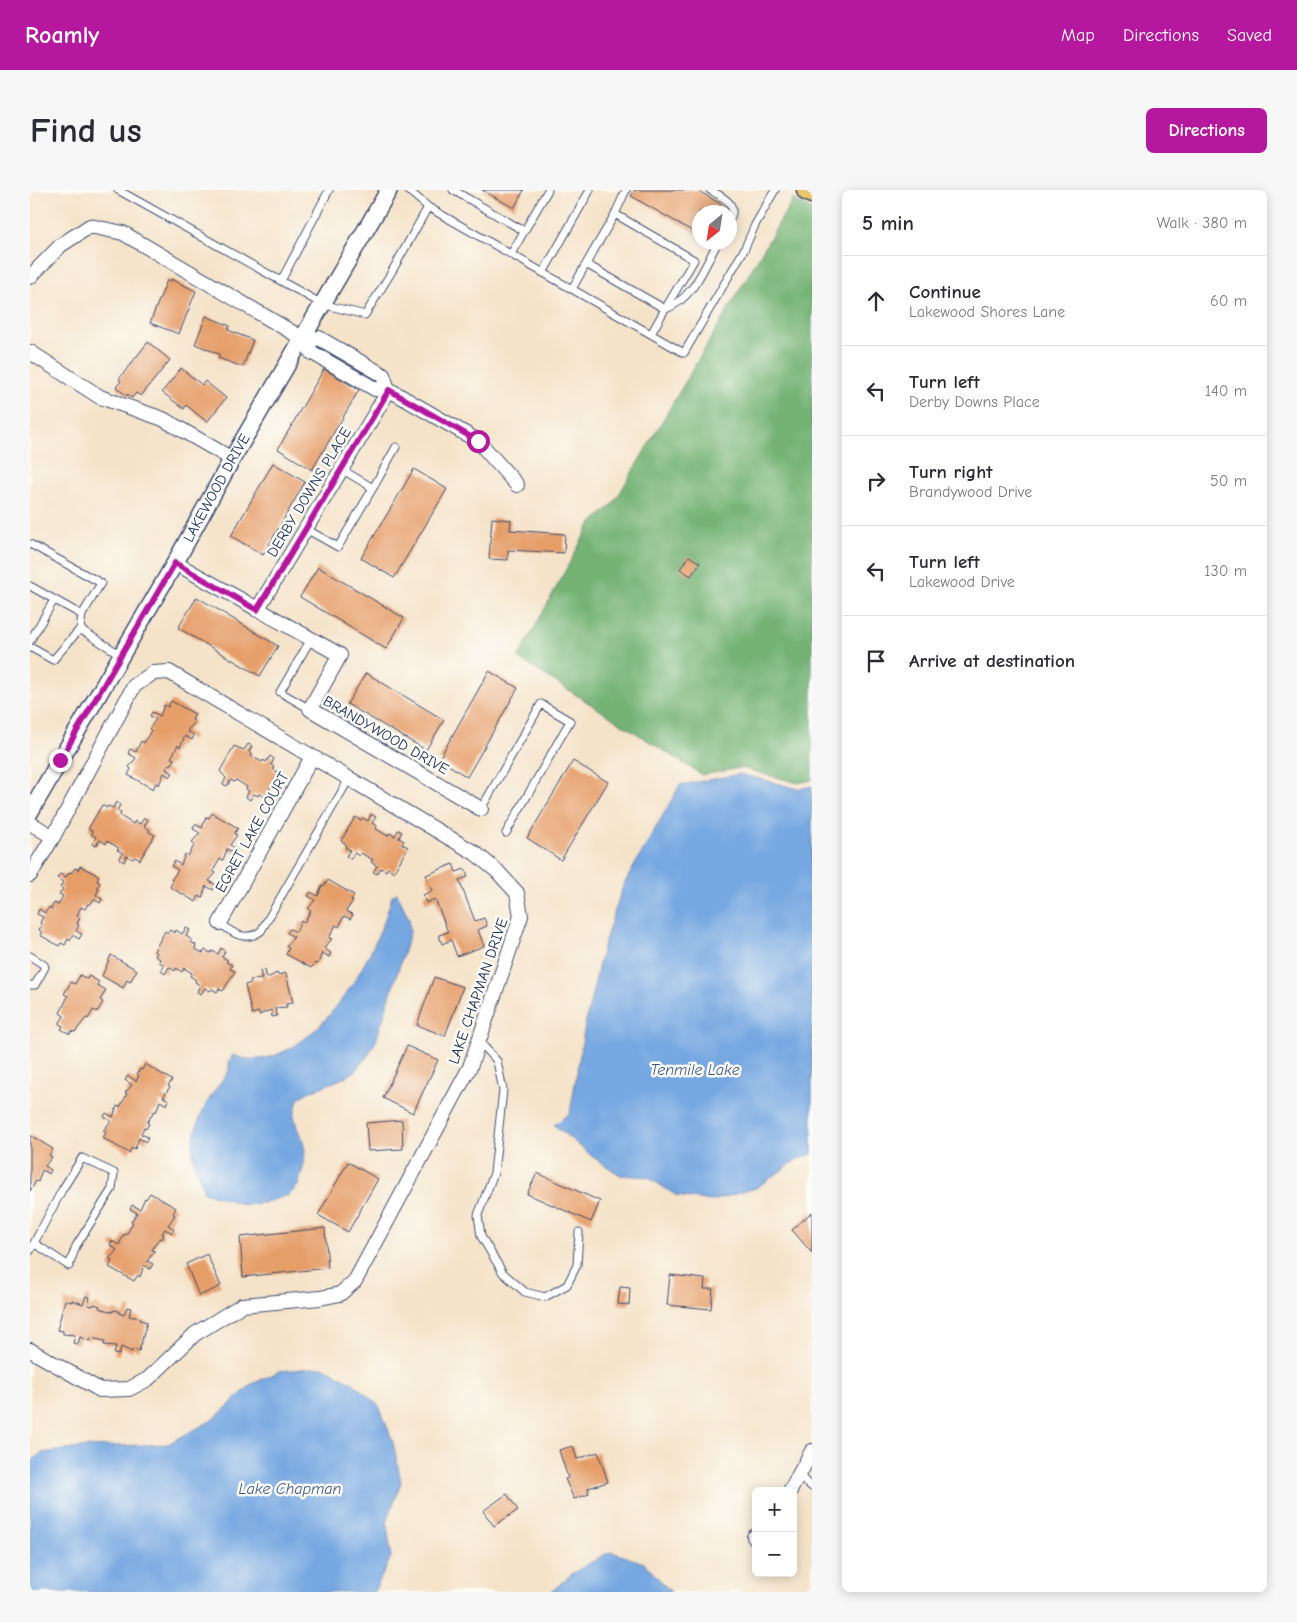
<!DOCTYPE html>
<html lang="en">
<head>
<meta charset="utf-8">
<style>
	:root { --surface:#fff; --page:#f7f7f7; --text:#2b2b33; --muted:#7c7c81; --line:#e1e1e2; --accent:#b5179e }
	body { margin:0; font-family:"Comic Neue",sans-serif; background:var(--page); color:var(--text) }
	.controls { position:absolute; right:15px; bottom:15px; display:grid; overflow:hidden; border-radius:8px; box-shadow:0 2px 12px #0003 }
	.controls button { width:45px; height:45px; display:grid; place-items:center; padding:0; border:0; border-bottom:1px solid var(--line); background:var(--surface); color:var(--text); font:25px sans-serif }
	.compass { position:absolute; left:662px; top:15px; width:45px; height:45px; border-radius:50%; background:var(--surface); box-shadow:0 2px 12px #0003; rotate:210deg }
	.stop { position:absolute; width:15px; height:15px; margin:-11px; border:4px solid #b5179e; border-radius:50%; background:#fff }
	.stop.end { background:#b5179e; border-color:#fff; box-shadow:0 1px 5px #0008 }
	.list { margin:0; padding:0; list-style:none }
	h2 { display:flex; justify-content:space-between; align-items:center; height:65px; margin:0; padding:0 20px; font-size:21px }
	h2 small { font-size:16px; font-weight:400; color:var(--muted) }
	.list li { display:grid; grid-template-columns:32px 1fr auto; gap:15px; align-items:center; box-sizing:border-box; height:90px; padding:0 20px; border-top:1px solid var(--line) }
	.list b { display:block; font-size:19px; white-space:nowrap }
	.list p { margin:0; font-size:16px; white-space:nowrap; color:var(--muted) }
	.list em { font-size:16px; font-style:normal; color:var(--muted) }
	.icon { flex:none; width:28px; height:28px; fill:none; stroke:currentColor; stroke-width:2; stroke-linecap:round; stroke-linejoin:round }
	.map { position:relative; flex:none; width:782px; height:1402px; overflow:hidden; border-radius:8px }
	header { display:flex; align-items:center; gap:30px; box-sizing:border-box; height:70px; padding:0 25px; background:var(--accent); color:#fff }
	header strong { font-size:24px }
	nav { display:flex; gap:28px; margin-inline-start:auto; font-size:18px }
	.intro { display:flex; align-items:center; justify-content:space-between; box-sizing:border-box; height:120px; padding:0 30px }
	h1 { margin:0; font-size:35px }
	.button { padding:12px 22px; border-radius:8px; background:var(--accent); color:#fff; font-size:18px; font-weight:700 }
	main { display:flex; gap:30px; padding:0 30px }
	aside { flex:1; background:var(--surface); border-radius:8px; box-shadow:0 2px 12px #0003 }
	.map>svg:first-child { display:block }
	.forest { fill:#74b374; stroke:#487169 }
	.water { fill:#76a7e1; stroke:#486ba0 }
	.building { fill:#e69e69 }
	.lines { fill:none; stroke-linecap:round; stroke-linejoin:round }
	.service-casing { stroke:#3c4a6e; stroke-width:9 }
	.minor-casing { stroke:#3c4a6e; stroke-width:16 }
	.tertiary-casing { stroke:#3c4a6e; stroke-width:19 }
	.trunk-casing { stroke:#3c4a6e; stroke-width:25 }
	.service { stroke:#fff; stroke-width:7 }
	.minor { stroke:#fff; stroke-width:14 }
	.tertiary { stroke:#fff; stroke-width:16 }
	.trunk { stroke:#ecc669; stroke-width:22 }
	.route { stroke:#b5179e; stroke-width:6 }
	.labels { text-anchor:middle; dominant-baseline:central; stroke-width:5; stroke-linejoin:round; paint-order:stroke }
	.street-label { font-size:15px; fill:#1b2f5e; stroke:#fdfcf7 }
	.water-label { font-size:16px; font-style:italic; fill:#3b598c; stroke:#fdfcf7 }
</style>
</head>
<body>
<header>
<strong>Roamly</strong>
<nav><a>Map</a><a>Directions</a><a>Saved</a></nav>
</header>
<div class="intro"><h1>Find us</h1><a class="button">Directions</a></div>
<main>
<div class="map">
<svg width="782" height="1402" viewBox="0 0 782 1402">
	<rect width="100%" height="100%" fill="#fdfcf7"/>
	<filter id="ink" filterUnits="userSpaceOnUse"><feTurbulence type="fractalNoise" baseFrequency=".02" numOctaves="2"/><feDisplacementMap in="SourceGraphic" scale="10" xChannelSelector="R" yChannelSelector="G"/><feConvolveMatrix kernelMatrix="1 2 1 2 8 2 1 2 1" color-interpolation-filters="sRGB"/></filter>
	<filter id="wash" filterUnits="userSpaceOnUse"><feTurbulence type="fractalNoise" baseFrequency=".0096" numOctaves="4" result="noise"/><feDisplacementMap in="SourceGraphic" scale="20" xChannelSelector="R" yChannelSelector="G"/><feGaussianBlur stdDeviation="1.12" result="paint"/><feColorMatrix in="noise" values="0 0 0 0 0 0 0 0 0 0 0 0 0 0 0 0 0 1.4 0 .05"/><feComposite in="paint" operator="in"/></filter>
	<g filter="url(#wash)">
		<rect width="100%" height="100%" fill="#f5e3c9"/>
		<!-- forest -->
		<path class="forest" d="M763,9L782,20V590L768,593L711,578L672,585L488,468L560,335L584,313Z"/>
		<!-- water -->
		<path class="water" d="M711,584L768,599L782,596V964L768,969L726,998L681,1011L647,1006L618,987L590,985L563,967L524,935L540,923L555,835L573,757L593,696L650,595Z
			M367,703L379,729L380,742L346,851L337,867L324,882L309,890L278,902L268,909L264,926L267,938L273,951L275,961L273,978L268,996L259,1005L233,1013L215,1015L174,1002C171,990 164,977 163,965C161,934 181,904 199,881V872L203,865C207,866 212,869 217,869C287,875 348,763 362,706Z
			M293,1177L323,1193L349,1216L363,1252L371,1292L357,1332L361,1367L344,1402H0V1273L11,1263L58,1257L138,1254L184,1229L222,1194L250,1181Z
			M582,1362L614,1373L641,1402H521L543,1383L577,1363Z"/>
		<g id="blocks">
			<!-- building -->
			<path class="building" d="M452,0H494L484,18Z
				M605,0H667L691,14L686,22H669V45L601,6Z
				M141,89L166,101L149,144L120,133L137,90L141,91Z
				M176,126L200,136L198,140L223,150L213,177L188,168L189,164L165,154Z
				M118,152L140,170L111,206L106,203L102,208L98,204L97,206L86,197L91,191L89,189Z
				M151,178L172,195L175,191L196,208L177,232L156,215L154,219L132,202Z
				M294,179L329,200L282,280L248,259Z
				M243,273L275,292L233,365L201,346Z
				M384,279L417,299L364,388L331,368Z
				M462,328L481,330L480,340L535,344L534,363L478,360V370L459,369Z
				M659,366L670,373L661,386L650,379Z
				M288,377L374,428L356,459L270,407Z
				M167,407L248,456L230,486L148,438Z
				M459,481L488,498L437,587L409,569Z
				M336,483L414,530L396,560L317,514Z
				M141,511L165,524L162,530L165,532L157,541L164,545L162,550L155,546L150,557L148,555L141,568L144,569L141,575L139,574L136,579L143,583L140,587L134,583L129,595L126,593L123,599L98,585L101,579L99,577L106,568L98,563L100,559L106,562L111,551L114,553L121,540L119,539L126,529L120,526L122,522L130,526L134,515L138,517Z
				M218,554L222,556L219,562L222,564L221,566L232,572L233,570L236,572L240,566L244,569L241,575L244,577L243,579L249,583L235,607L229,604L228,606L224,604L220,610L216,607L219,601L216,599L217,597L206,590L204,592L201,590L197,596L193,594L196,588L190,581L204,556L214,560Z
				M543,571L578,592L531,670L497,648Z
				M86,612L90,615L87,621L91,623L90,626L103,634L105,631L110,634L114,628L118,630L114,636L120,640L119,642L125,645L110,670L105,667L103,669L97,666L94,672L89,669L93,663L87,660L89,658L77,651L76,654L70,650L66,656L62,654L66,647L61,644L62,641L58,639L72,615L77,618L78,616L83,618Z
				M182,623L208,638L204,644L207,645L200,655L206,659L204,663L197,659L193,670L190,669L183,681L186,683L179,691L186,695L183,700L176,696L172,708L169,706L166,712L140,697L143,691L141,690L148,680L141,676L144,671L151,675L155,664L158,666L165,654L162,652L170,643L163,639L165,634L172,638L176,627L179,628Z
				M341,624L346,627L342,633L347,636L346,639L358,646L359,643L365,646L368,640L372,642L369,648L374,651L372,654L378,657L364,682L358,678L356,681L351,678L347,684L343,682L347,676L341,672L343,670L331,663L329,666L324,663L321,669L316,666L320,660L315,657L316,654L311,651L325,627L331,630L333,628L338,631Z
				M423,674L426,682L435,679L438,687L429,690L445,731L454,728L457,736L448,740L454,756L427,766L421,750L412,754L409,745L418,742L405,709L396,713L393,705L402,701L396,685Z
				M50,676L69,686L67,691L70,693L67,698L69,699L66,705L72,709L70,713L64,709L60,715L58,714L55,719L51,717L47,726L50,728L47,734L49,735L46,741L52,744L49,749L43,745L40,751L38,749L35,755L31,753L29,756L10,745L12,742L9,740L12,734L10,733L13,727L7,724L9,719L15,723L19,717L21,719L24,713L28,715L33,706L29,704L33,699L30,697L33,692L27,688L30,684L36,687L39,682L41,683L45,678L48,680Z
				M298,690L324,705L321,710L323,711L316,721L323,725L320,729L314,726L309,737L306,735L299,748L302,749L294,758L301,763L299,767L292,763L288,774L285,773L281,778L256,764L259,758L256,756L264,747L257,743L260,739L266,742L271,731L274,733L281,721L278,719L285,710L278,706L281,702L288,706L292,695L294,696Z
				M156,738L160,740L156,746L162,750L161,752L166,755L165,759L173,763L175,760L181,763L182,761L188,764L191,758L195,761L192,767L198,770L196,772L202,775L200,779L205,781L193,801L189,799L187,802L182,799L180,801L175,798L171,804L167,802L170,795L165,792L166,790L160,786L162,783L154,778L152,782L146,778L145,781L139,777L135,784L131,781L135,775L129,772L130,769L125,766L127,763L124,761L135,741L138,743L140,740L145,743L146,740L152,744Z
				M81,765L107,780L100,792L97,790L93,798L72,786Z
				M235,780L237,788L247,783L248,785L256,783L263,813L256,814L257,817L245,818L247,826L242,827L241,820L229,825V822L222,824L215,795L221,793L220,790L232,789L230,781Z
				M50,785L57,789L59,786L69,792L67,795L76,800L70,810L73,812L67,822L63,820L58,829L56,828L45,842L41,841L40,844L31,839L33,836L29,834L34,826L30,823L38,806L34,804L41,792L45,794Z
				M404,787L433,797L415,846L387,835Z
				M377,856L408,870L383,923L353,908Z
				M115,874L142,890L138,896L140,897L133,907L139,910L137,915L130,911L126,922L124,921L117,933L119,934L116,939L114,938L111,944L118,947L116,952L109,948L105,959L102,957L99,963L73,948L76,942L73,941L81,931L74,927L76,923L83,927L87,916L90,917L97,904L95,903L102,895L95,890L98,886L106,891L109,886L107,884L110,879L112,880Z
				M372,930L373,959L338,961L336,933Z
				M0,945L23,959L19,965L22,967L15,976L21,980L19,984L12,980L8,992L6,991L0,1001Z
				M318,972L348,989L318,1042L288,1025Z
				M507,983L570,1011L561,1032L497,1004Z
				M120,1003L146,1018L143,1024L145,1025L138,1035L144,1039L142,1043L135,1039L132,1044L134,1045L132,1049L129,1048L122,1060L125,1061L117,1071L123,1074L120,1079L114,1075L110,1087L108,1085L104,1091L79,1077L82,1071L79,1069L87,1060L80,1055L82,1051L89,1055L94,1044L96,1045L103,1033L101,1032L107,1023L100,1019L102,1015L110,1019L115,1008L116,1009Z
				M782,1022V1063L762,1040Z
				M295,1038L298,1078L213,1087L210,1047Z
				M177,1064L191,1096L169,1106L156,1074Z
				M640,1085L675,1089L674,1099H683L681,1119L637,1115Z
				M590,1097L600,1098L599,1115L588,1114Z
				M56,1106L60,1107L58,1115L63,1116L64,1114L70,1116L69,1118L83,1122V1120L89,1121V1123L94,1125L97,1117L101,1118L99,1126L111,1128L110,1130L117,1132L109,1161L103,1159L102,1162L91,1157L89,1165L84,1164L86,1156L74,1155L75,1151L61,1148L60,1151L50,1147L48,1154L43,1153L45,1145L33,1144V1141L27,1140L35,1110L42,1112V1110L53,1114Z
				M543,1256L547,1269L568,1262L578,1292L558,1298L559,1304L544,1309L535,1289L538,1288L529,1260Z
				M477,1304L488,1320L464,1336L453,1321Z"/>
		</g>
	</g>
	<g filter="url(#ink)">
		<use href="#blocks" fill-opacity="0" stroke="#3c4a6e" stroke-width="1"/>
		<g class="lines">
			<!-- service casing -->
			<g class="service-casing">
				<path id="service" d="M88,0L251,91
					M299,0L251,91L292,114L335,125L361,83L398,17L378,0
					M423,0L494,41
					M680,0C693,7 709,14 699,31
					M398,17L654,163L714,60L725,35L745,0
					M585,24L596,0
					M481,64L518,0
					M556,74L585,24L664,70L635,119
					M513,83L560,0
					M542,99L556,74L635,119L621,144
					M636,119C664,108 674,77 688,52
					M343,298L366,257
					M276,339L308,357L343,298L311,279
					M0,354L71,393L52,425L50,439L91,465
					M0,396L52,425
					M0,451L24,410
					M0,457L23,470L50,439
					M280,519L250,502L281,449
					M451,619L511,514L540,531L476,643
					M190,733C203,744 216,752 231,741L319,589
					M0,766L14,775L15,777L5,795H0
					M449,851L467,871L473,900L464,983L448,1025L451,1046L473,1083L495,1102L515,1107L537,1095L547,1075L549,1042
					M0,1061L4,1053L32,1000L52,968L84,983L82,999L46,1056L39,1076L4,1053
					M768,1285L782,1297"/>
			</g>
			<!-- minor casing -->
			<g class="minor-casing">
				<path id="minor" d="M0,87L31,55L60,36L93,43L277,151L281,162L345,199H358L448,251L487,295
					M277,151L289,148L353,185L358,199
					M0,162L70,207L133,229L202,269
					M145,373L310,465L280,519L451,619
					M227,420L359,200
					M0,633L23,647
					M0,685L23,647L104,496L123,483L139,482L445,663L467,681L487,703L491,726L440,877L325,1091L310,1104L290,1108L212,1115L165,1144L118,1189L99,1199L70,1200L0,1160
					M190,733L282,567
					M760,1301L782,1261
					M724,1347L726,1346"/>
			</g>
			<!-- tertiary casing -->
			<g class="tertiary-casing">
				<g id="tertiary">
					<path id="s1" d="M0,622L145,373L202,269L359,0"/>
				</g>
			</g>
			<!-- trunk casing -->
			<g class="trunk-casing">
				<path id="trunk" d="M778,0L782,2"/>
			</g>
			<!-- service -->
			<use href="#service" class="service"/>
			<!-- minor -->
			<use href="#minor" class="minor"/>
			<!-- tertiary -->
			<use href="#tertiary" class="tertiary"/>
			<!-- trunk -->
			<use href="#trunk" class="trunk"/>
		</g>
	</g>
	<g class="lines" filter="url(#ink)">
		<!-- route -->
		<path class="route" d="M30,570L145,373L227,420L359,200L448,251"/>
	</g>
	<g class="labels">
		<!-- street labels -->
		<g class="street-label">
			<text stroke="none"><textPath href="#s1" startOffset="374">LAKEWOOD DRIVE</textPath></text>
			<text transform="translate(279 302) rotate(-59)">DERBY DOWNS PLACE</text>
			<text transform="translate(356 545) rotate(30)">BRANDYWOOD DRIVE</text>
			<text transform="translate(222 642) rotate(-61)">EGRET LAKE COURT</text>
			<text transform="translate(448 801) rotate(-71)">LAKE CHAPMAN DRIVE</text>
		</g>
		<!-- water labels -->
		<g class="water-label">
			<text x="665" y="880">Tenmile Lake</text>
			<text x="260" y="1299">Lake Chapman</text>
		</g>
	</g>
</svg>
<div class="controls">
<button>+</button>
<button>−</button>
</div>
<svg class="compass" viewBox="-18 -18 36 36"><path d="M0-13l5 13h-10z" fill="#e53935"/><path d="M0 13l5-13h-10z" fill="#7c7c81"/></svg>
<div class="stop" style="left:448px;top:251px"></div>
<div class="stop end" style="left:30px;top:570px"></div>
</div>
<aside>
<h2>5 min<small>Walk · 380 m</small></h2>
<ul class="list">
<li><svg class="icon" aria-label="ahead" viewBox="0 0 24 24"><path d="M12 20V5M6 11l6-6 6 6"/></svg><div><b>Continue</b><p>Lakewood Shores Lane</p></div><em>60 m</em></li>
<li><svg class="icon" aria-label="left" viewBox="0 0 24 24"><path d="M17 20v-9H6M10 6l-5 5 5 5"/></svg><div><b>Turn left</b><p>Derby Downs Place</p></div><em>140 m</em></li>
<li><svg class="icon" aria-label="right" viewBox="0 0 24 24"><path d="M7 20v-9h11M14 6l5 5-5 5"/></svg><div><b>Turn right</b><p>Brandywood Drive</p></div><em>50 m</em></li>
<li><svg class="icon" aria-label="left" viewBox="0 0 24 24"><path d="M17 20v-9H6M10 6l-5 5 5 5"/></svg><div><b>Turn left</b><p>Lakewood Drive</p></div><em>130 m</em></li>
<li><svg class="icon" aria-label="arrive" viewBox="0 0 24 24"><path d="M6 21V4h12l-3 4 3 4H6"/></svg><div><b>Arrive at destination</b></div></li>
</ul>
</aside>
</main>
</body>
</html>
